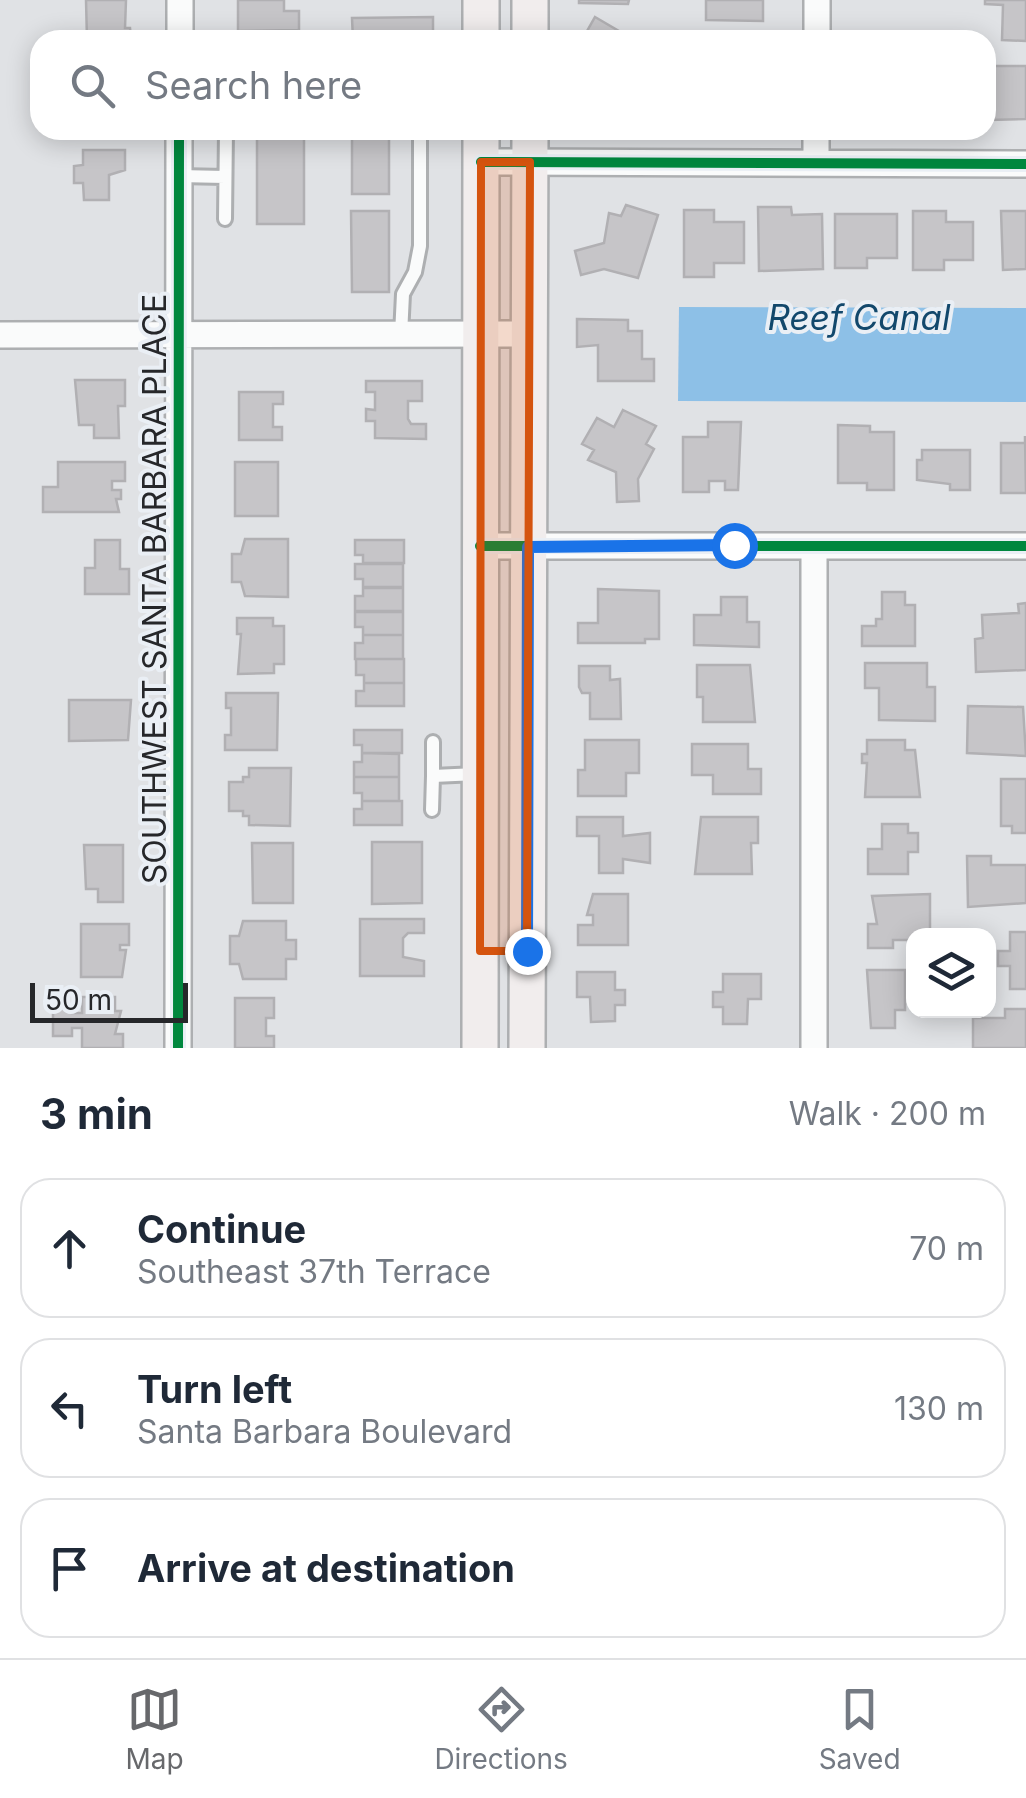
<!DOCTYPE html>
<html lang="en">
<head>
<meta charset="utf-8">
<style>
	:root { --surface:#fff; --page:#f6f6f7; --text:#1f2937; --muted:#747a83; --line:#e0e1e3; --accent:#67686b }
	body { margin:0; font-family:Inter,sans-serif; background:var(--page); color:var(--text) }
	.controls { position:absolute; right:30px; bottom:30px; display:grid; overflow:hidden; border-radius:20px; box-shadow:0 5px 25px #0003 }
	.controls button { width:90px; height:90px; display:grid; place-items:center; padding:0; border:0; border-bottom:2px solid var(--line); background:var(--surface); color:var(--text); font:50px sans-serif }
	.scale { position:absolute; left:30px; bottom:25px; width:158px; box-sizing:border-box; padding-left:10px; border:5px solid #26272a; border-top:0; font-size:28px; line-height:35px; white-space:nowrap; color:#26272a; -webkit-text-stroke:8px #eaeff5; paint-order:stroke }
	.stop { position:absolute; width:30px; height:30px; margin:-22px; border:8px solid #1a73e8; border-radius:50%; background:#fff }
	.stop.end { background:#1a73e8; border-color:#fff; box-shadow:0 2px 10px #0008 }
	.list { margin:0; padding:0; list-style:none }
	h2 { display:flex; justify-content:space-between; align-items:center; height:130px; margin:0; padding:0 40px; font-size:42px }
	h2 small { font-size:32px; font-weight:400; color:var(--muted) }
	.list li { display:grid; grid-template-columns:65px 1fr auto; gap:30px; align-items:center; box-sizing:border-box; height:140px; margin:0 20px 20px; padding:0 20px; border:2px solid var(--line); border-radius:30px }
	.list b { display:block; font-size:38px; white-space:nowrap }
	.list p { margin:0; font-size:32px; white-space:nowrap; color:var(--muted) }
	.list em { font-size:32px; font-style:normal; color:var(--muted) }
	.icon { flex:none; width:55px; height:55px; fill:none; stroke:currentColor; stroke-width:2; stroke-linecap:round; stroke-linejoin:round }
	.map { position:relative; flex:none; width:1026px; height:1048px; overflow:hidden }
	.search { position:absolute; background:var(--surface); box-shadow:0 5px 25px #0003; left:30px; right:30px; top:30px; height:110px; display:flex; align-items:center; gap:25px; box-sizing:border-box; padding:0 35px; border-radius:30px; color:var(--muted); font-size:38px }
	.sheet { height:610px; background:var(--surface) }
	nav { display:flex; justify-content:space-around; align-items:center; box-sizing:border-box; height:140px; border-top:2px solid var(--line); background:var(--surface); font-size:28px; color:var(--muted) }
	nav a { display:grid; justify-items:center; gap:5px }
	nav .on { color:var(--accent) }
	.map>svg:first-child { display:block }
	.water { fill:#8dc0e7 }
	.building { fill:#c6c5c8; stroke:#b1b0b3; stroke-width:2.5 }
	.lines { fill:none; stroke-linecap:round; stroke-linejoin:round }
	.service-casing { stroke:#adafb1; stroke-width:18 }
	.minor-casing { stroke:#adafb1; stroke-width:30 }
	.secondary-casing { stroke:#adafb1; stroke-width:40 }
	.service { stroke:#fafbfb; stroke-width:12 }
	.minor { stroke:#fafbfb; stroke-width:25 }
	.secondary { stroke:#f1eded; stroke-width:35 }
	.cycleway-casing { stroke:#eaeff5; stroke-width:16 }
	.cycleway { stroke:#00873e; stroke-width:10 }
	.route { stroke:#1a73e8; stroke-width:12 }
	.marked { fill:#d5540f; fill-opacity:0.2; stroke:#d5540f; stroke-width:8; stroke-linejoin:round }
	.labels { text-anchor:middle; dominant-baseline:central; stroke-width:8; stroke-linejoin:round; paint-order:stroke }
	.street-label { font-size:32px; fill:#26272a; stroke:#eaeff5 }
	.water-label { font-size:35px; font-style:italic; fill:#12486c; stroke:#eaeff5 }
</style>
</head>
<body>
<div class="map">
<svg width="1026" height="1048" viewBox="0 0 1026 1048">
	<rect width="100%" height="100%" fill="#e0e2e5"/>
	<!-- water -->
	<path class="water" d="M679,307L1026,308V402L678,401Z"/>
	<!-- building -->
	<path class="building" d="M86,0H126L125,28H130L131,38L87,40Z
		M238,0H284V11H299V30L238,31Z
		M579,0H629L628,4L579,3Z
		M706,0H763V21L706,20Z
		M985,0H1026V41L1002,40L1003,5L985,4Z
		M433,17V40H353L352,18Z
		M595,17L629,37L627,40H582Z
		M988,66H1026V119L989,120Z
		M257,130H304V224H257Z
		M352,130H389V194H352Z
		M83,150H125V170L109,175V200H84L83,183H74V166L83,165Z
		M626,205L658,215L638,278L604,269L581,275L575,251L604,243L609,213L621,216Z
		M758,207H791L792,215L822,214L823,269L759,271Z
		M684,210H714V222H744V263H714V277H684Z
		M351,211H389V292H352Z
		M913,211H946V222H973V260H944V270H913Z
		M1001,211H1026V269L1003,270Z
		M835,214H897V258H867V268H835Z
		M577,319L628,320V331H642V359H654V381H598V345L577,347Z
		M75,380H125V406H118L119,438H94V425H79Z
		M366,381H422V401H408V419L411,424H426V439L375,438V421H366V409L375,410V392H366Z
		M239,392H283V404H273V427H282V440H239Z
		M623,410L656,426L646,444L654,449L638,479L639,501L617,502L616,472L588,460L594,450L582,444L597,418L614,427Z
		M708,422H741L738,490H725V481H709V492H683V437H708Z
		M838,425L870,426V432H894V490H867V483H838Z
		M1025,436L1026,493H1001V443H1025Z
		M922,450H970V490H950V484L917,480V460H922Z
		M58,462H125V481H112V490H121V499H116L119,512H43V487H58Z
		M235,462H278V516H235Z
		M245,539H288V597L245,596L241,582H232V554H241Z
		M95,540H120V569H129V594H85V568H95Z
		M355,540H404V563H363V555H355Z
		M355,564H403V587H363V579H355Z
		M363,588H403V611H355V596H363Z
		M598,589L659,591V639H645V643H578V623H598Z
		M882,592H905V605H915V646H862V626H876V619H882Z
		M721,597H747V622H759V647L694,645V615H721Z
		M1026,603V670L976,672L975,639L983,638L982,615L1019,613L1018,604Z
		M355,612H403V635H363V627H355Z
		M237,618H273V626H284V664H274V673L238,674L241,634H237Z
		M363,635H403V659H355V643H363Z
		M356,659H404V683H364V675H356Z
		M865,663H927V687H935V721L879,720V688H865Z
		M697,665H750L755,722H703V697H697Z
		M579,666H610V680L620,679L621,719H590V693H582L579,687Z
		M364,683H404V706H356V691H364Z
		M226,693H278L277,750H225V735H231V708H226Z
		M69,700H131L128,740L69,741Z
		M968,706L1023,707L1026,756L967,753Z
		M354,730H402V753H362V745H354Z
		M585,740H639V773H626V796H578V770H585Z
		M867,740H905V750H915L920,797H865L867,763H862V754H867Z
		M692,744H748V769H761V794H713V775H692Z
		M362,753L399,754V777H354V762H362Z
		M249,768H291L290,826L249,825V816H243V811H229V782H243V777H249Z
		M354,777H399V801H362V793H354Z
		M1001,779H1026V833H1012V826H1001Z
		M362,801H402V825H354V809H362Z
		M577,817H623V836L650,833V863L623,859V873H599V836H577Z
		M701,817H758V843H751L752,874H695Z
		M882,824H908V833H918V852H908V874H868V849H882Z
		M372,842H422V903L372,904Z
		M252,843H293V903H253Z
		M84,845H123V902H98V889H86Z
		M967,856H991V865H1026V903L968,907Z
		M593,894H628V945H578V925H593V915H587Z
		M930,894V936H914V950L913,940H893V948H868V924H877L872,896Z
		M360,919H424V933H408L403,938V957L424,961V976H360Z
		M243,921H286V940H296V959H286V979H243L239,964H230V936H239Z
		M81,924H129V945H120V950H126L122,977H81Z
		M1010,932H1026V989H1010V966H998V951H1010Z
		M867,970H905V1010H895V1028H871Z
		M577,972H615V990H625V1005H615V1021L591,1022L590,997H577Z
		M723,974H761V999H748L747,1024H723V1007H713V992H723Z
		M82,997H115V1011H121L115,1034H123V1048H82V1028H72V1036H53V1005H72V1013H82Z
		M235,998H274V1018H266V1036H274V1048H235Z
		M1005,1009H1026V1048H973V1018H1005Z"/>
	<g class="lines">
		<!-- service casing -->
		<g class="service-casing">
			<path id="service" d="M179,176L225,177
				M225,219L226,130
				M401,335L403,294L415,272L420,246V130
				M433,742V776L477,774
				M432,810L433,776"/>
		</g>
		<!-- minor casing -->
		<g class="minor-casing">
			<path id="minor" d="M180,40V0
				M817,40V0
				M481,162L1026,164
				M816,162V130
				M0,335L529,334
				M480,546H1026
				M178,1048L179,130
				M814,1048V547"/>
		</g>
		<!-- secondary casing -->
		<g class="secondary-casing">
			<path id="secondary" d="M481,40V0
				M530,40V0
				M480,1048L481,130
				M527,1048L530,130"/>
		</g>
		<!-- service -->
		<use href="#service" class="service"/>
		<!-- minor -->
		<use href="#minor" class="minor"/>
		<!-- secondary -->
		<use href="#secondary" class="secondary"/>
		<!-- cycleway casing -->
		<g class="cycleway-casing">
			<path id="cycleway" d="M481,162L1026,164
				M480,546H1026
				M178,1048L179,130"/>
		</g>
		<!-- cycleway -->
		<use href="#cycleway" class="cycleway"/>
	</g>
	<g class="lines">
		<!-- route -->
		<path class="route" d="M527,951L528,547L734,545"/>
	</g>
	<!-- marked area -->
	<path class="marked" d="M481,162H530L527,951H480Z"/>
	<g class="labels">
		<!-- street labels -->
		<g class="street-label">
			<text transform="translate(154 589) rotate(-90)">SOUTHWEST SANTA BARBARA PLACE</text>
		</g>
		<!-- water labels -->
		<g class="water-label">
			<text x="859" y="317">Reef Canal</text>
		</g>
	</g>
</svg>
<div class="controls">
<button><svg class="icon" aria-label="layers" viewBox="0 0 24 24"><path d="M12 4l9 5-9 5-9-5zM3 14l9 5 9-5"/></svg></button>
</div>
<div class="scale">50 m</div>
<div class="stop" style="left:734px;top:545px"></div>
<div class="stop end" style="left:527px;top:951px"></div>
<div class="search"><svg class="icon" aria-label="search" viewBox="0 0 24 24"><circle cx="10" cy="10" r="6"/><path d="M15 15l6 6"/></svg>Search here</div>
</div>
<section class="sheet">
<h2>3 min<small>Walk · 200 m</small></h2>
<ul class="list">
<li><svg class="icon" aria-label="ahead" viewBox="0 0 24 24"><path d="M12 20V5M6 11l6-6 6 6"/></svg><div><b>Continue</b><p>Southeast 37th Terrace</p></div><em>70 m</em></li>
<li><svg class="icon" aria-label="left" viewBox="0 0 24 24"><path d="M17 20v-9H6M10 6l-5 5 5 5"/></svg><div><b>Turn left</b><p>Santa Barbara Boulevard</p></div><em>130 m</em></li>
<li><svg class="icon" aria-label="arrive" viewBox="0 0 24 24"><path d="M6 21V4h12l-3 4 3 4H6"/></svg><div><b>Arrive at destination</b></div></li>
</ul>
</section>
<nav>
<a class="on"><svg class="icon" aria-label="map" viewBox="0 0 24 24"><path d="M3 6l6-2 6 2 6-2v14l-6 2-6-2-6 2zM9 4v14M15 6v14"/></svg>Map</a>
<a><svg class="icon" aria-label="directions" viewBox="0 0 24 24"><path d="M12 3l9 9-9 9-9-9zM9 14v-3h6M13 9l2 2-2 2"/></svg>Directions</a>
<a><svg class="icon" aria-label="saved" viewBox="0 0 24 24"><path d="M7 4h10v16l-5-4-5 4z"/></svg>Saved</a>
</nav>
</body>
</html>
